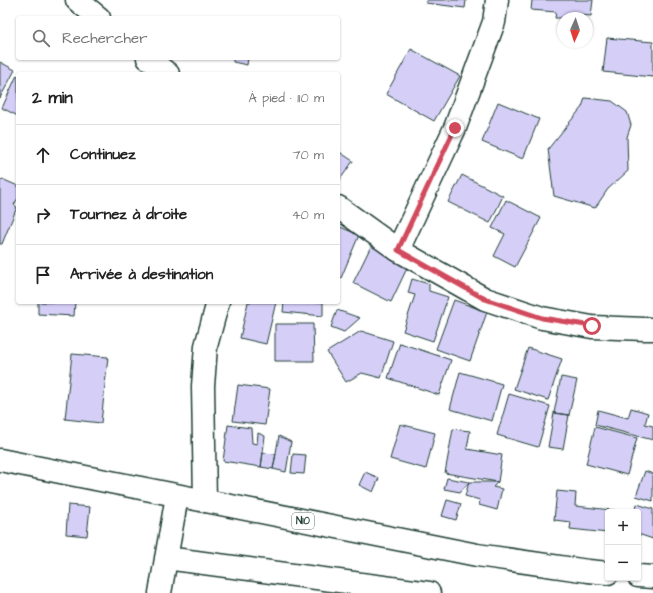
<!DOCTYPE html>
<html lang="fr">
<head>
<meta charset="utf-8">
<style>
	:root { --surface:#fff; --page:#f2f2f2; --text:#222; --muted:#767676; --line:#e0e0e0 }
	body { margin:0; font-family:"Architects Daughter",sans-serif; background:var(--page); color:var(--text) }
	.controls { position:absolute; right:12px; bottom:12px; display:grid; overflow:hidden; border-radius:4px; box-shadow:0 1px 3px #0004 }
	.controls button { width:36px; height:36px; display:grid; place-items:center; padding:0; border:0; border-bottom:1px solid var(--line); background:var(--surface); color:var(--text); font:20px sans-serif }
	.compass { position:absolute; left:557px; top:12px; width:36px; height:36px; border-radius:50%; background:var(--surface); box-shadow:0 1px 3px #0004; rotate:183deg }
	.stop { position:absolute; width:12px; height:12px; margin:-9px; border:3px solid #d1495b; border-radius:50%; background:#fff }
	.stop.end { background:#d1495b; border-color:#fff; box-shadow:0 1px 4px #0008 }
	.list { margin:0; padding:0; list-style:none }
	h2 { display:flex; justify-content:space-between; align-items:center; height:52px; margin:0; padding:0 16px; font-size:17px }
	h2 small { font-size:13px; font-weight:400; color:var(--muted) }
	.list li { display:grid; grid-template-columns:26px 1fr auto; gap:12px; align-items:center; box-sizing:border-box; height:60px; padding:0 16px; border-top:1px solid var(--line) }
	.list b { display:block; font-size:15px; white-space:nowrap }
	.list em { font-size:13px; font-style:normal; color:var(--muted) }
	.icon { flex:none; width:22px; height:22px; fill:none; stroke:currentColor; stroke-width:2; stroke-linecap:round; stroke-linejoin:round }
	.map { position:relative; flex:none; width:653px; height:593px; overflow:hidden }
	.search { position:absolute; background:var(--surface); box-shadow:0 1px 3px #0004; left:16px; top:16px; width:324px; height:44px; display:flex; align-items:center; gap:10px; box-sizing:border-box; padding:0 14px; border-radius:4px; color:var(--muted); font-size:15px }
	.panel { position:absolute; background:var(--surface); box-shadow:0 1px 3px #0004; left:16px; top:72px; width:324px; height:232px; border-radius:4px }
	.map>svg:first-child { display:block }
	.building { fill:#d5cff8; stroke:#1f3d34 }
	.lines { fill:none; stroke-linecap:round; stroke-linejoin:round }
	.minor-casing { stroke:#1f3d34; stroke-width:25 }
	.major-casing { stroke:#1f3d34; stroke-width:25 }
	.highway-casing { stroke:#1f3d34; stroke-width:25 }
	.minor { stroke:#fff; stroke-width:22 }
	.major { stroke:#fff; stroke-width:22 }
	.highway { stroke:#fff; stroke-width:22 }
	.route { stroke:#d1495b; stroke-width:5 }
	.labels { text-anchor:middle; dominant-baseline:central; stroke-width:3; stroke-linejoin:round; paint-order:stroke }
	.shield { fill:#fff; stroke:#627771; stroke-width:1 }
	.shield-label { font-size:10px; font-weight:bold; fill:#1f3d34 }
</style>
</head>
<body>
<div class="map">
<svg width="653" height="593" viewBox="0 0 653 593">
	<rect width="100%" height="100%" fill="#fff"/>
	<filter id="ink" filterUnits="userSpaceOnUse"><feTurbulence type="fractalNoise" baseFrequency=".025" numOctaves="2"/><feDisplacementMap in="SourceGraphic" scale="8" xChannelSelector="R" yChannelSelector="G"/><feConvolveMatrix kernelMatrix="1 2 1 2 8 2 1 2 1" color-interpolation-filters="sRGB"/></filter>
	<g filter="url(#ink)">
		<!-- building -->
		<path class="building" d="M427,0H466L465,8L426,3Z
			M532,0H593L591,16L570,14V18H555L556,12L531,10Z
			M607,38L653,42V77L603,72Z
			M411,49L460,76L434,121L386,94Z
			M233,58H248L247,65L233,62Z
			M0,62L15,70L0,98Z
			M17,75L18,76V116L2,108Z
			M585,98L612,101L627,112L631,125L627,137L628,171L608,189L595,208L554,196L548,149L582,107Z
			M498,102L539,119L523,159L482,142Z
			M338,151L353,161L339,181L338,180Z
			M462,175L503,196L490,223L448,202Z
			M2,179L18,186V198L14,205L17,207L2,244H0V181Z
			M506,200L541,218L515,267L494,256L505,234L492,228Z
			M338,226L359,235L341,278L338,277Z
			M371,246L409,264L391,302L353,283Z
			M412,279L429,284V291L448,297L433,341L403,331L415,295L408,293Z
			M454,300L487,312L470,361L436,349Z
			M38,302H75L74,316L38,314Z
			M248,302H276L266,344L240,338Z
			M284,302H323V316L283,312Z
			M337,310L360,318L344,332L331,327Z
			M275,324H313L314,361H275Z
			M361,331L393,341L381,378L362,373L346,382L327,352Z
			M400,343L451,360L439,395L388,378Z
			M528,348L562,359L548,400L514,389Z
			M72,354L108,357L101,423L65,419Z
			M460,372L502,384L492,421L450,409Z
			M561,377L577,380L569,415L554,413Z
			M238,385L270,389L265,425L233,421Z
			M509,394L550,406L538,447L497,435Z
			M631,408L648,413L645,424L653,426V440L595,425L598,410L628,418Z
			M554,413L569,415L563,449L548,447Z
			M400,424L435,433L426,469L390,459Z
			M228,425L251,428L252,443L257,444L258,433L265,436L261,467L223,461Z
			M595,427L637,438L627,475L586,464Z
			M453,429L470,431L467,449L502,455L498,482L445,473Z
			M279,436L291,442L286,472L273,469Z
			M263,453L276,454L273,469L261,467Z
			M293,454L306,455L304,474L291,473Z
			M645,471L653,474V501L636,496Z
			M365,472L379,478L373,492L359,485Z
			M447,478L469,482L460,492L444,489Z
			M469,482H498L493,487L502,489L497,510L479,505L480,500L465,496Z
			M557,491L576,493L575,506L621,511V512H608V533L570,529L571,522L554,520Z
			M447,500L461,504L456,520L442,516Z
			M637,504L653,509V539L638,534V512H634Z
			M68,505L90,507L87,536L66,534Z"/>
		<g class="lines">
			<!-- minor casing -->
			<g class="minor-casing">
				<path id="minor" d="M398,250L455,128L494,22L497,0
					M205,501L203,386L206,346L218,302
					M166,558L429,593
					M160,593L177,496"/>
			</g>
			<!-- major casing -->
			<g class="major-casing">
				<path id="major" d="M77,0L99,18
					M148,58L168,74
					M338,207L398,250L485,299L542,318L592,327L645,329H653"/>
			</g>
			<!-- highway casing -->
			<g class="highway-casing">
				<path id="highway" d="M0,460L477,555L588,571L608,573
					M638,576L653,577"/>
			</g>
			<!-- minor -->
			<use href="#minor" class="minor"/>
			<!-- major -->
			<use href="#major" class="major"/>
			<!-- highway -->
			<use href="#highway" class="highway"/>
		</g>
	</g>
	<g class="lines" filter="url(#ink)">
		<!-- route -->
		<path class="route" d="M455,128L398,250L485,299L542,318L592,326"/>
	</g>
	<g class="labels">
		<!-- shield labels -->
		<rect class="shield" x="292" y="513" width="22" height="16" rx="3"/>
		<g class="shield-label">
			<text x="303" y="521">N10</text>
		</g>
	</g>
</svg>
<div class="controls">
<button>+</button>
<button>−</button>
</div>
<svg class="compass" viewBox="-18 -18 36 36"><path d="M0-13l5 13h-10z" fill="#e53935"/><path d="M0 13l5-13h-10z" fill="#767676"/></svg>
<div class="stop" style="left:592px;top:326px"></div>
<div class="stop end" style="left:455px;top:128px"></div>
<div class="search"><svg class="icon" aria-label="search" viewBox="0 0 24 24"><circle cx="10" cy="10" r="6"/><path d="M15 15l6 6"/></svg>Rechercher</div>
<section class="panel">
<h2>2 min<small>À pied · 110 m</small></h2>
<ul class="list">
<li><svg class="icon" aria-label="ahead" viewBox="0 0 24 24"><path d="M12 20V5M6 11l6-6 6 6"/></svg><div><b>Continuez</b></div><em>70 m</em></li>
<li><svg class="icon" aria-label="right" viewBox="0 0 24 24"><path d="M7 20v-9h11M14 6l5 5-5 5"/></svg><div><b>Tournez à droite</b></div><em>40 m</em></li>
<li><svg class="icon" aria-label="arrive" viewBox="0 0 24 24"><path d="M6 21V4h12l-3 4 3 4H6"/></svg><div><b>Arrivée à destination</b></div></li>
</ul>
</section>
</div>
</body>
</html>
